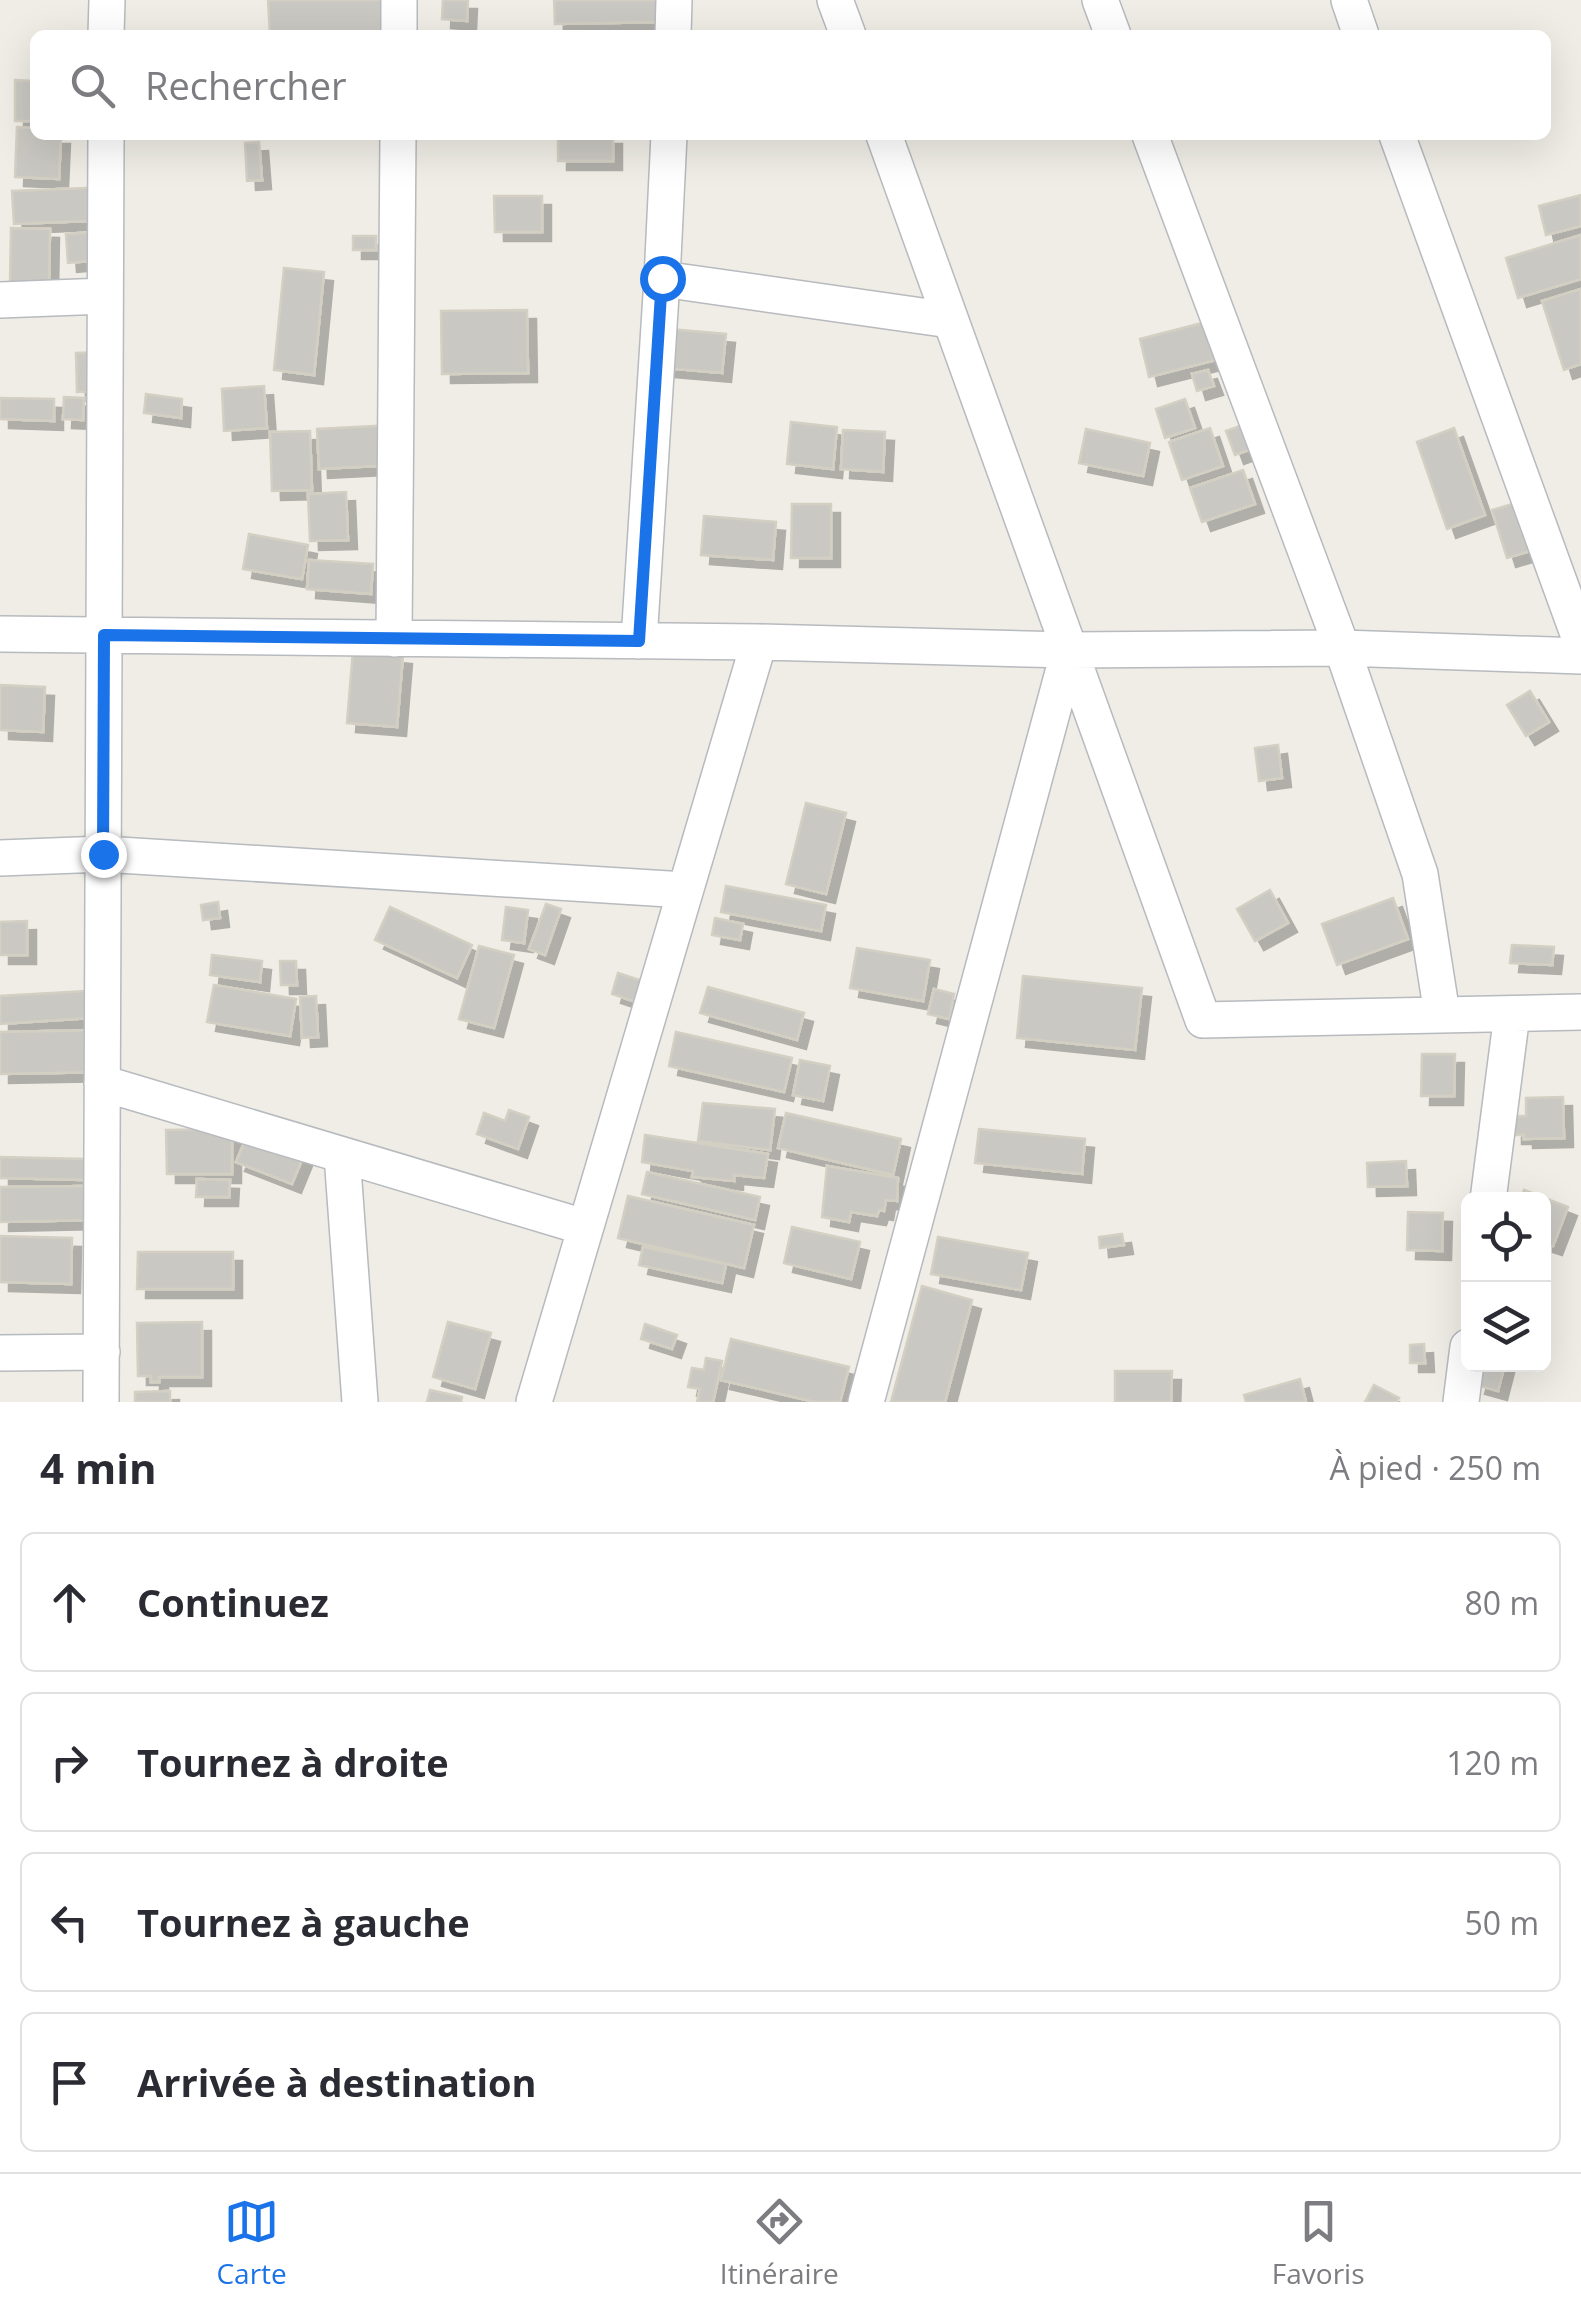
<!DOCTYPE html>
<html lang="fr">
<head>
<meta charset="utf-8">
<style>
	:root { --surface:#fff; --page:#f7f7f7; --text:#2b2b33; --muted:#7c7c81; --line:#e1e1e2; --accent:#1a73e8 }
	body { margin:0; font-family:"Open Sans",sans-serif; background:var(--page); color:var(--text) }
	.controls { position:absolute; right:30px; bottom:30px; display:grid; overflow:hidden; border-radius:15px; box-shadow:0 10px 40px #0002 }
	.controls button { width:90px; height:90px; display:grid; place-items:center; padding:0; border:0; border-bottom:2px solid var(--line); background:var(--surface); color:var(--text); font:50px sans-serif }
	.stop { position:absolute; width:30px; height:30px; margin:-22px; border:8px solid #1a73e8; border-radius:50%; background:#fff }
	.stop.end { background:#1a73e8; border-color:#fff; box-shadow:0 2px 10px #0008 }
	.list { margin:0; padding:0; list-style:none }
	h2 { display:flex; justify-content:space-between; align-items:center; height:130px; margin:0; padding:0 40px; font-size:42px }
	h2 small { font-size:32px; font-weight:400; color:var(--muted) }
	.list li { display:grid; grid-template-columns:65px 1fr auto; gap:30px; align-items:center; box-sizing:border-box; height:140px; margin:0 20px 20px; padding:0 20px; border:2px solid var(--line); border-radius:15px }
	.list b { display:block; font-size:38px; white-space:nowrap }
	.list em { font-size:32px; font-style:normal; color:var(--muted) }
	.icon { flex:none; width:55px; height:55px; fill:none; stroke:currentColor; stroke-width:2; stroke-linecap:round; stroke-linejoin:round }
	.map { position:relative; flex:none; width:1581px; height:1402px; overflow:hidden }
	.search { position:absolute; background:var(--surface); box-shadow:0 10px 40px #0002; left:30px; right:30px; top:30px; height:110px; display:flex; align-items:center; gap:25px; box-sizing:border-box; padding:0 35px; border-radius:15px; color:var(--muted); font-size:38px }
	.sheet { height:770px; background:var(--surface) }
	nav { display:flex; justify-content:space-around; align-items:center; box-sizing:border-box; height:140px; border-top:2px solid var(--line); background:var(--surface); font-size:28px; color:var(--muted) }
	nav a { display:grid; justify-items:center; gap:5px }
	nav .on { color:var(--accent) }
	.map>svg:first-child { display:block }
	.building { fill:#cac8c2; stroke:#d4cfc3; stroke-width:2.5; filter:url(#shadow) }
	.lines { fill:none; stroke-linecap:round; stroke-linejoin:round }
	.minor-casing { stroke:#b7babe; stroke-width:38 }
	.minor { stroke:#fff; stroke-width:35 }
	.route { stroke:#1a73e8; stroke-width:12 }
</style>
</head>
<body>
<div class="map">
<svg width="1581" height="1402" viewBox="0 0 1581 1402">
	<defs>
		<filter id="shadow"><feDropShadow dx="9" dy="9" stdDeviation="0" flood-color="#0004"/></filter>
	</defs>
	<rect width="100%" height="100%" fill="#efede5"/>
	<!-- building -->
	<path class="building" d="M268,0H381L384,35H270Z
		M443,0H468L467,21L442,19Z
		M554,0H661L662,22L555,24Z
		M15,80L35,81V121H15Z
		M17,127L35,128V135H61L59,179L15,177Z
		M558,135H613V161H558Z
		M259,142L262,180L247,181L245,143Z
		M111,187L112,220L14,224L12,191Z
		M1581,195V226L1546,235L1539,206Z
		M494,196H542V232H495Z
		M11,228L50,229L49,283H10Z
		M108,231L110,259L68,263L66,234Z
		M1581,235V279L1518,298L1506,258Z
		M353,236H376V250H353Z
		M284,268L324,272L314,375L274,370Z
		M1581,289V364L1564,370L1542,301Z
		M527,310L528,373L442,374L441,311Z
		M1225,317L1235,355L1149,377L1140,339Z
		M669,329L726,334L722,373L666,368Z
		M111,352L112,391L77,392L76,353Z
		M1208,370L1214,386L1197,391L1192,374Z
		M264,386L267,428L224,431L222,389Z
		M146,394L182,399L181,418L144,413Z
		M64,397L84,398L83,420L63,419Z
		M0,398L54,399V421L0,419Z
		M1185,399L1195,428L1165,438L1156,409Z
		M1259,419L1268,443L1235,455L1226,431Z
		M791,422L837,427L833,469L787,464Z
		M393,425L395,465L319,469L317,429Z
		M1210,428L1223,466L1182,480L1169,442Z
		M1454,428L1485,515L1447,529L1417,442Z
		M1086,429L1150,443L1143,476L1079,463Z
		M843,430L885,432L883,472L841,469Z
		M310,431L312,490L272,491L270,432Z
		M1243,470L1255,504L1202,522L1190,488Z
		M346,492L348,540L310,541L308,494Z
		M1522,501L1537,549L1507,558L1492,510Z
		M792,504H831V558H791Z
		M704,516L776,522L773,560L701,555Z
		M249,534L308,545L302,579L243,569Z
		M309,560L373,564L371,594L307,589Z
		M353,650L403,655L397,727L347,723Z
		M0,685L45,687L43,732L0,730Z
		M1530,691L1549,722L1526,736L1507,705Z
		M1278,745L1282,778L1259,781L1255,748Z
		M806,803L846,813L826,894L786,884Z
		M726,886L826,905L821,931L721,912Z
		M1270,890L1288,923L1255,941L1237,909Z
		M1393,898L1408,939L1337,965L1322,924Z
		M218,902L220,918L203,920L201,905Z
		M546,904L561,909L545,955L529,949Z
		M390,907L472,945L457,978L375,940Z
		M506,907L528,910L524,943L502,940Z
		M715,918L743,924L740,940L712,935Z
		M27,921V955H0V922Z
		M1512,945L1554,947L1552,965L1510,963Z
		M479,946L514,955L494,1028L459,1019Z
		M857,948L930,960L923,1001L850,988Z
		M212,955L262,961L260,982L210,975Z
		M280,961H296L297,985H281Z
		M618,973L649,983L642,1004L612,994Z
		M1023,976L1142,988L1135,1050L1017,1038Z
		M214,985L296,999L290,1036L207,1022Z
		M708,987L804,1013L797,1040L700,1013Z
		M934,989L954,994L949,1019L928,1014Z
		M103,990L105,1017L0,1024V996Z
		M316,996L318,1037L302,1038L300,997Z
		M104,1030L105,1072L0,1074V1032Z
		M676,1032L792,1058L784,1092L669,1066Z
		M1422,1054H1455L1454,1096H1421Z
		M800,1060L830,1066L823,1101L793,1095Z
		M1563,1097L1564,1138L1524,1139V1135H1513V1116H1526V1098Z
		M703,1103L775,1109L770,1150L698,1141Z
		M509,1110L529,1117L518,1149L477,1134L484,1113L505,1121Z
		M786,1113L901,1139L893,1175L778,1148Z
		M252,1124L308,1145L292,1184L236,1162Z
		M232,1129V1174H167L166,1130Z
		M979,1129L1085,1139L1082,1174L975,1163Z
		M645,1135L768,1154L764,1178L734,1175V1181L692,1177L693,1171L642,1162Z
		M0,1157L86,1159L85,1180L0,1178Z
		M1406,1161L1407,1186L1368,1187L1367,1163Z
		M827,1166L898,1178L897,1201L886,1200L884,1211L879,1210L877,1216L851,1212L849,1222L822,1217Z
		M647,1172L760,1197L755,1220L642,1194Z
		M197,1179L230,1180L229,1197H196Z
		M92,1186V1220L0,1222V1187Z
		M1524,1190L1568,1207L1553,1246L1544,1243V1200H1521Z
		M628,1196L754,1225L744,1268L618,1238Z
		M1408,1212L1443,1213L1442,1251L1407,1250Z
		M792,1227L860,1242L851,1279L784,1263Z
		M1122,1234L1124,1245L1100,1248L1099,1237Z
		M0,1236L72,1238L71,1284L0,1282Z
		M938,1237L1028,1253L1021,1290L931,1274Z
		M643,1247L726,1264L722,1283L639,1265Z
		M138,1252H233V1289H137Z
		M922,1286L972,1300L945,1402H891Z
		M202,1322V1377H159V1382H151V1376H138L137,1323Z
		M448,1322L491,1333L475,1389L433,1377Z
		M645,1324L677,1335L672,1349L641,1339Z
		M731,1339L849,1367L840,1402H815L721,1380Z
		M1424,1344L1425,1363H1410V1345Z
		M706,1358L722,1361L713,1402H697L700,1389L688,1387L692,1368L704,1370Z
		M1482,1364H1505L1498,1391L1476,1385Z
		M1115,1371H1172L1171,1402H1115Z
		M1300,1379L1306,1402H1246L1244,1395Z
		M1374,1385L1399,1398L1396,1402H1365Z
		M430,1390L462,1397L461,1402H427Z
		M170,1391V1402H135V1392Z"/>
	<g class="lines">
		<!-- minor casing -->
		<g class="minor-casing">
			<path id="minor" d="M835,0L848,35
				M1100,0L1113,35
				M1349,0L1361,35
				M106,35L107,0
				M399,35V0
				M673,35L674,0
				M884,135L1203,1020L1581,1012
				M1150,135L1342,648L1420,874L1442,1014
				M1397,135L1581,642
				M662,279L950,320
				M0,300L105,296
				M0,634L759,642L1069,650L1342,648L1581,656
				M394,639L398,135
				M639,641L662,279L669,135
				M0,858L103,854L685,890
				M102,1083L584,1227
				M342,1155L360,1402
				M1488,1200L1512,1014
				M0,1353L102,1352
				M101,1402L106,135
				M534,1402L759,642
				M866,1402L1069,650
				M1461,1402L1468,1347"/>
		</g>
		<!-- minor -->
		<use href="#minor" class="minor"/>
	</g>
	<g class="lines">
		<!-- route -->
		<path class="route" d="M103,854L104,635L639,641L662,278"/>
	</g>
</svg>
<div class="controls">
<button><svg class="icon" aria-label="locate" viewBox="0 0 24 24"><circle cx="12" cy="12" r="6"/><path d="M12 2v4M12 18v4M2 12h4M18 12h4"/></svg></button>
<button><svg class="icon" aria-label="layers" viewBox="0 0 24 24"><path d="M12 4l9 5-9 5-9-5zM3 14l9 5 9-5"/></svg></button>
</div>
<div class="stop" style="left:662px;top:278px"></div>
<div class="stop end" style="left:103px;top:854px"></div>
<div class="search"><svg class="icon" aria-label="search" viewBox="0 0 24 24"><circle cx="10" cy="10" r="6"/><path d="M15 15l6 6"/></svg>Rechercher</div>
</div>
<section class="sheet">
<h2>4 min<small>À pied · 250 m</small></h2>
<ul class="list">
<li><svg class="icon" aria-label="ahead" viewBox="0 0 24 24"><path d="M12 20V5M6 11l6-6 6 6"/></svg><div><b>Continuez</b></div><em>80 m</em></li>
<li><svg class="icon" aria-label="right" viewBox="0 0 24 24"><path d="M7 20v-9h11M14 6l5 5-5 5"/></svg><div><b>Tournez à droite</b></div><em>120 m</em></li>
<li><svg class="icon" aria-label="left" viewBox="0 0 24 24"><path d="M17 20v-9H6M10 6l-5 5 5 5"/></svg><div><b>Tournez à gauche</b></div><em>50 m</em></li>
<li><svg class="icon" aria-label="arrive" viewBox="0 0 24 24"><path d="M6 21V4h12l-3 4 3 4H6"/></svg><div><b>Arrivée à destination</b></div></li>
</ul>
</section>
<nav>
<a class="on"><svg class="icon" aria-label="map" viewBox="0 0 24 24"><path d="M3 6l6-2 6 2 6-2v14l-6 2-6-2-6 2zM9 4v14M15 6v14"/></svg>Carte</a>
<a><svg class="icon" aria-label="directions" viewBox="0 0 24 24"><path d="M12 3l9 9-9 9-9-9zM9 14v-3h6M13 9l2 2-2 2"/></svg>Itinéraire</a>
<a><svg class="icon" aria-label="saved" viewBox="0 0 24 24"><path d="M7 4h10v16l-5-4-5 4z"/></svg>Favoris</a>
</nav>
</body>
</html>
